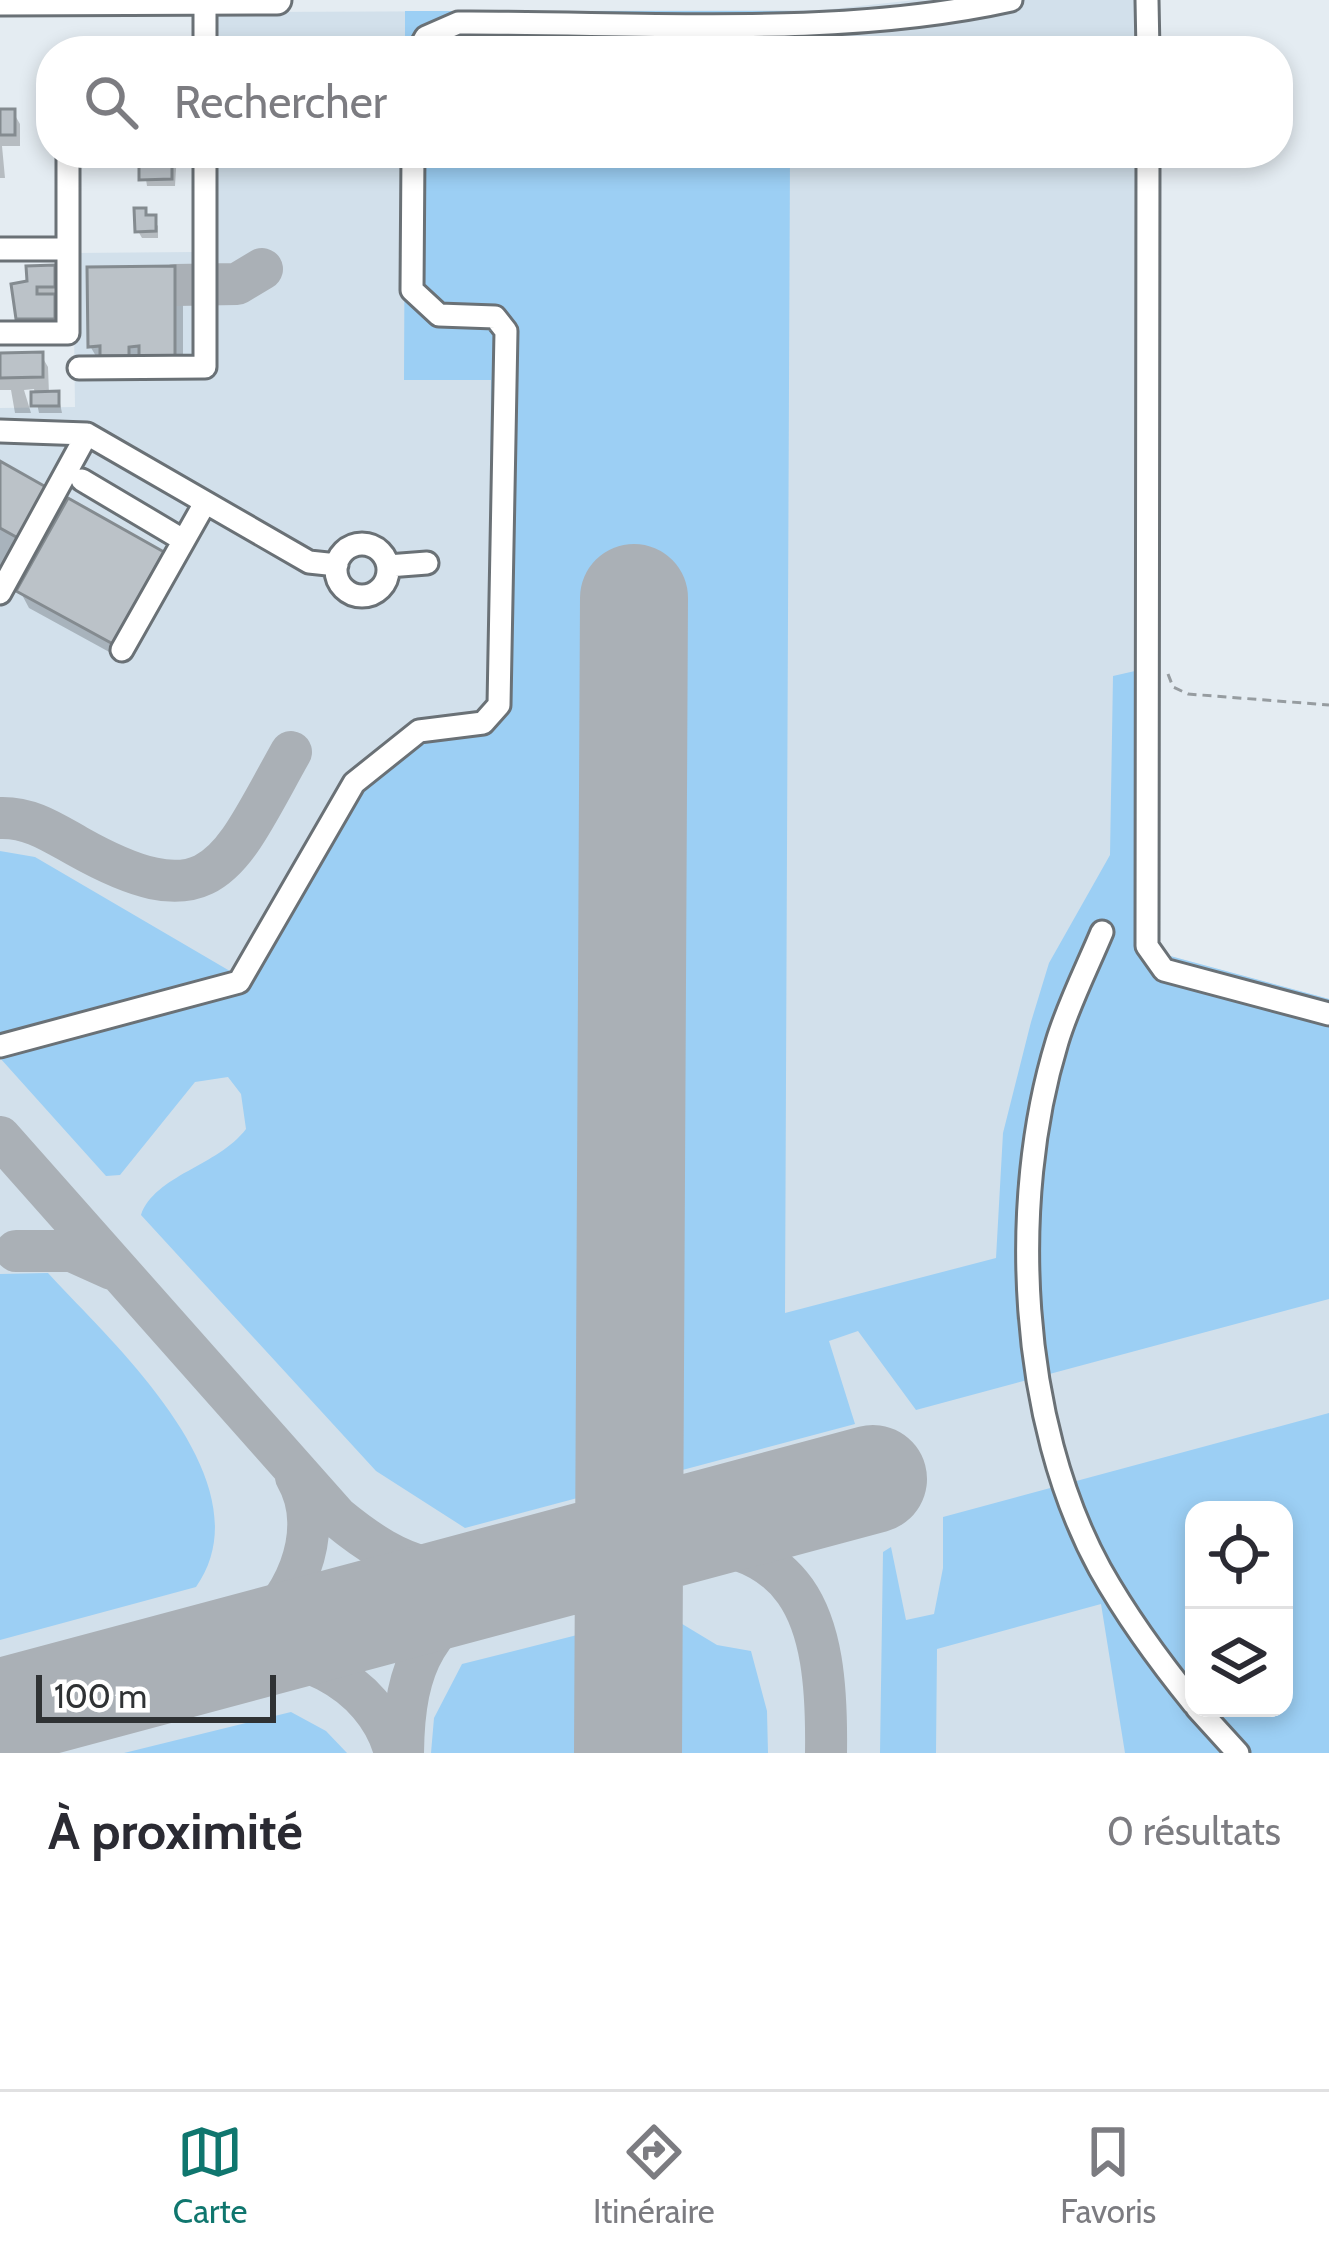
<!DOCTYPE html>
<html lang="fr">
<head>
<meta charset="utf-8">
<style>
	:root { --surface:#fff; --page:#f2f2f3; --text:#2b2b33; --muted:#7c7c81; --line:#e1e1e2; --accent:#0f766e }
	body { margin:0; font-family:Cabin,sans-serif; background:var(--page); color:var(--text) }
	.controls { position:absolute; right:36px; bottom:36px; display:grid; overflow:hidden; border-radius:24px; box-shadow:0 6px 18px #0003 }
	.controls button { width:108px; height:108px; display:grid; place-items:center; padding:0; border:0; border-bottom:3px solid var(--line); background:var(--surface); color:var(--text); font:60px sans-serif }
	.scale { position:absolute; left:36px; bottom:30px; width:240px; box-sizing:border-box; padding-left:12px; border:6px solid #2f3234; border-top:0; font-size:33px; line-height:42px; white-space:nowrap; color:#2f3234; -webkit-text-stroke:9px #fff; paint-order:stroke }
	.list { margin:0; padding:0; list-style:none }
	h2 { display:flex; justify-content:space-between; align-items:center; height:156px; margin:0; padding:0 48px; font-size:51px }
	h2 small { font-size:39px; font-weight:400; color:var(--muted) }
	.icon { flex:none; width:66px; height:66px; fill:none; stroke:currentColor; stroke-width:2; stroke-linecap:round; stroke-linejoin:round }
	.map { position:relative; flex:none; width:1329px; height:1753px; overflow:hidden }
	.search { position:absolute; background:var(--surface); box-shadow:0 6px 18px #0003; left:36px; right:36px; top:36px; height:132px; display:flex; align-items:center; gap:30px; box-sizing:border-box; padding:0 42px; border-radius:48px; color:var(--muted); font-size:45px }
	.sheet { height:336px; background:var(--surface) }
	nav { display:flex; justify-content:space-around; align-items:center; box-sizing:border-box; height:168px; border-top:3px solid var(--line); background:var(--surface); font-size:33px; color:var(--muted) }
	nav a { display:grid; justify-items:center; gap:6px }
	nav .on { color:var(--accent) }
	.map>svg:first-child { display:block }
	.built { fill:#d2e0eb; fill-rule:evenodd }
	.green { fill:#9ccff4; fill-rule:evenodd }
	.shadow { fill:#0003 }
	.lines { fill:none; stroke-linecap:round; stroke-linejoin:round }
	.taxiway { stroke:#aab0b6; stroke-width:42 }
	.runway { stroke:#aab0b6; stroke-width:108 }
	.building { fill:#bbc2c8; stroke:#848b90; stroke-width:3 }
	.minor-casing { stroke:#6a7176; stroke-width:27 }
	.major-casing { stroke:#6a7176; stroke-width:33 }
	.path { stroke:#969ca0; stroke-width:3; stroke-dasharray:9 6; stroke-linecap:butt }
	.minor { stroke:#fff; stroke-width:21 }
	.major { stroke:#fff; stroke-width:27 }
</style>
</head>
<body>
<div class="map">
<svg width="1329" height="1753" viewBox="0 0 1329 1753">
	<rect width="100%" height="100%" fill="#e4ecf2"/>
	<!-- built -->
	<path class="built" d="M915,0H1154V51H217L218,12L823,10Z
		M193,153H1155L1159,953L1329,999V1753H0V408L75,407L73,253L194,252ZM1194,1510H1284V1708H1194Z"/>
	<!-- green -->
	<path class="green" d="M405,11H791V51H405Z
		M405,153H790L785,1313L996,1258L1003,1133L1031,1022L1049,963L1110,855L1113,676L1157,666L1159,953L1329,999V1299L916,1410L858,1331L829,1341L855,1424L465,1528L376,1471L141,1215C155,1175 218,1166 246,1129L241,1094L228,1077L195,1082L120,1175L106,1176L0,1058V851L35,857L235,974L346,779L404,731L488,709L491,380H404Z
		M48,1273C112,1343 269,1482 196,1587L0,1640V1274Z
		M1329,1413V1753H1125L1101,1604L937,1649L936,1753H880L883,1552L891,1547L906,1620L934,1614L943,1568V1517ZM1194,1510H1284V1708H1194Z
		M664,1613L717,1645L751,1651L767,1711L768,1753H431L434,1718L462,1664Z
		M291,1712L326,1731L347,1753H124Z"/>
	<!-- shadow -->
	<path class="shadow" d="M0,112H13L20,124V146H2L5,178H0Z
		M142,153H177L175,186H147Z
		M144,211L158,226V238H142L138,231Z
		M53,268L60,280V298H54L60,330L22,328L14,315V287Z
		M173,269L183,286V375L100,363L90,346Z
		M41,355L48,367L49,394H58L62,413H39L34,389L24,390L31,413H15L11,390H0V356Z
		M0,465L44,490L51,502L0,601Z
		M162,554L172,571L122,659L29,608L20,591Z"/>
	<g class="lines">
		<!-- taxiway -->
		<path class="taxiway" d="M175,285L237,284L262,269
			M0,818C30,817 52,832 77,846C214,923 228,864 291,752
			M0,1137L337,1517C405,1573 441,1577 527,1571
			M16,1251H72L112,1269
			M643,1541C803,1531 828,1614 826,1753
			M220,1656C290,1640 376,1679 395,1753
			M181,1665C201,1657 223,1651 242,1640C293,1609 328,1532 296,1477
			M403,1753C404,1663 427,1618 510,1580"/>
		<!-- runway -->
		<path class="runway" d="M0,1713L873,1479
			M628,1753L634,598"/>
	</g>
	<!-- building -->
	<path class="building" d="M0,109H15V135H0Z
		M139,153H172V165H139Z
		M139,165H172V179L139,180Z
		M134,208H146V215H156V231L135,232Z
		M55,265V287H37V294H55V319H16L11,284L27,281L26,266Z
		M175,266V359H139V346L129,347V356H100V346L88,347L87,267Z
		M43,352V377L0,378V353Z
		M59,391V406H31V392Z
		M0,461L46,487L18,538L0,528Z
		M68,498L164,552L113,644L16,591Z"/>
	<g class="lines">
		<!-- minor casing -->
		<g class="minor-casing">
			<path id="minor" d="M205,0V51
				M1147,0L1148,51
				M418,51L426,37L458,23C638,22 836,39 1011,0
				M1148,153L1147,946L1164,970L1329,1014
				M0,249H68V333H0
				M68,249V153
				M79,368L205,367V153
				M0,431L87,434L309,562L337,565
				M82,480L183,540
				M336 570a26 26 0 1 1 52 0a26 26 0 1 1-52 0Z
				M388,566L427,563
				M0,593L87,434
				M122,650L205,503
				M1102,932C1087,968 1068,1005 1057,1042C1008,1202 1019,1421 1100,1569C1127,1617 1159,1661 1194,1704
				M0,1046L239,982L354,783L419,731L483,723L499,705L506,331L495,317L439,315L412,290L413,153
				M1197,1708L1238,1753"/>
		</g>
		<!-- major casing -->
		<g class="major-casing">
			<path id="major" d="M0,1L277,0"/>
		</g>
		<!-- path -->
		<path class="path" d="M1168,674L1173,687L1188,694L1329,705"/>
		<!-- minor -->
		<use href="#minor" class="minor"/>
		<!-- major -->
		<use href="#major" class="major"/>
	</g>
</svg>
<div class="controls">
<button><svg class="icon" aria-label="locate" viewBox="0 0 24 24"><circle cx="12" cy="12" r="6"/><path d="M12 2v4M12 18v4M2 12h4M18 12h4"/></svg></button>
<button><svg class="icon" aria-label="layers" viewBox="0 0 24 24"><path d="M12 4l9 5-9 5-9-5zM3 14l9 5 9-5"/></svg></button>
</div>
<div class="scale">100 m</div>
<div class="search"><svg class="icon" aria-label="search" viewBox="0 0 24 24"><circle cx="10" cy="10" r="6"/><path d="M15 15l6 6"/></svg>Rechercher</div>
</div>
<section class="sheet">
<h2>À proximité<small>0 résultats</small></h2>
<ul class="list">
</ul>
</section>
<nav>
<a class="on"><svg class="icon" aria-label="map" viewBox="0 0 24 24"><path d="M3 6l6-2 6 2 6-2v14l-6 2-6-2-6 2zM9 4v14M15 6v14"/></svg>Carte</a>
<a><svg class="icon" aria-label="directions" viewBox="0 0 24 24"><path d="M12 3l9 9-9 9-9-9zM9 14v-3h6M13 9l2 2-2 2"/></svg>Itinéraire</a>
<a><svg class="icon" aria-label="saved" viewBox="0 0 24 24"><path d="M7 4h10v16l-5-4-5 4z"/></svg>Favoris</a>
</nav>
</body>
</html>
